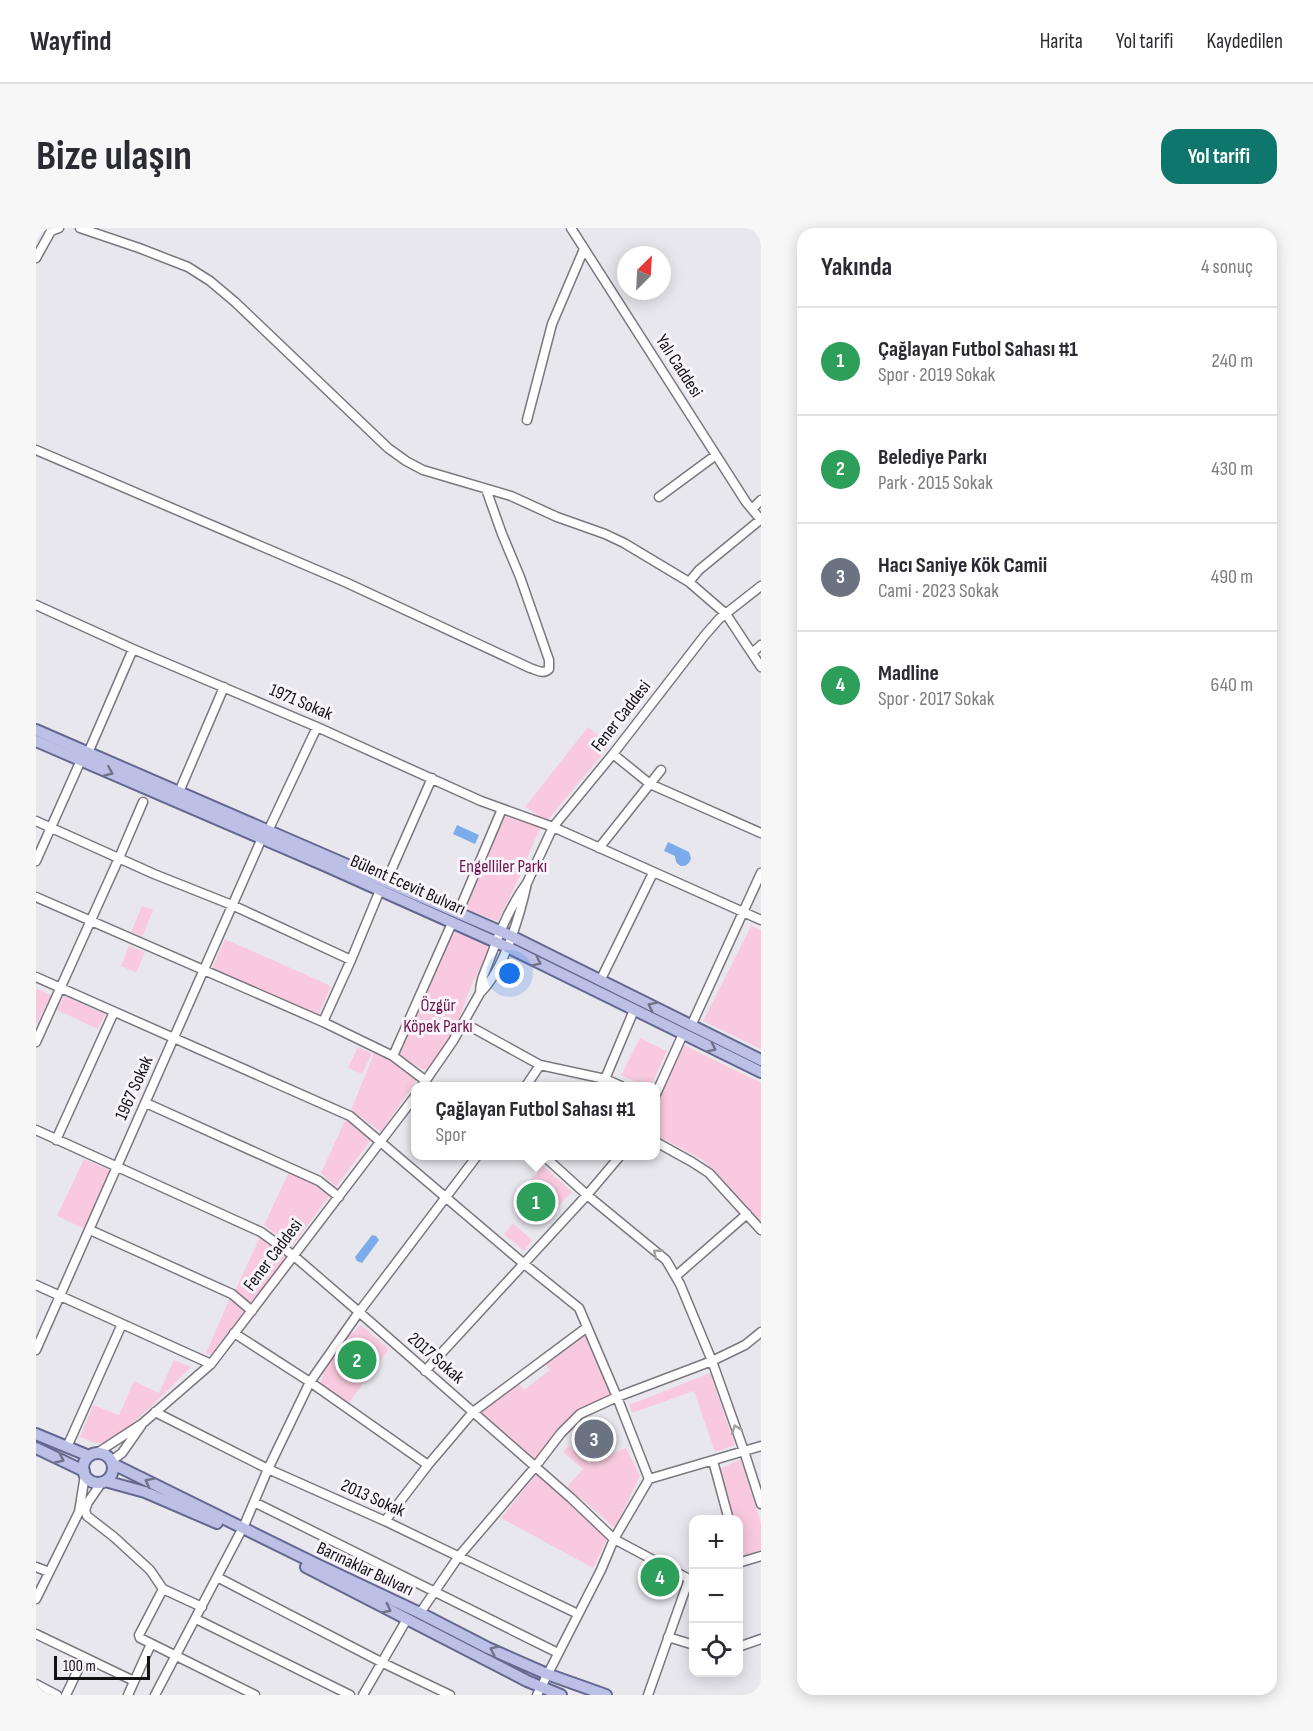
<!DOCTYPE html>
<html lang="tr">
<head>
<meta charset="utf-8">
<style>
	:root { --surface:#fff; --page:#f7f7f7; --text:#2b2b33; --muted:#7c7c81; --line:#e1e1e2; --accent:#0f766e }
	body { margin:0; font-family:"Sofia Sans Condensed",sans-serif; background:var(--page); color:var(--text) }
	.controls { position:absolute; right:18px; bottom:18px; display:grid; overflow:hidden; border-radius:12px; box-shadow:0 3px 15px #0003 }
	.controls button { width:54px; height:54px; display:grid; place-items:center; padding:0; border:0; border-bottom:2px solid var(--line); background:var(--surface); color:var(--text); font:30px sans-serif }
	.compass { position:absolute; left:581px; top:18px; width:54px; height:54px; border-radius:50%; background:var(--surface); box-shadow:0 3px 15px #0003; rotate:24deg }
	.scale { position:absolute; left:18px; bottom:15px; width:96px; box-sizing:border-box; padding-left:6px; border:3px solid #121214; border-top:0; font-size:16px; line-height:21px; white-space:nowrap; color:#121214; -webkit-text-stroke:4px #f7f4fb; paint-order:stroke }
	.you { position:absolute; left:474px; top:746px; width:21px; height:21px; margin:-15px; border:4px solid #fff; border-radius:50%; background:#1a73e8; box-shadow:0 0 0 9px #1a73e833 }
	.badge { display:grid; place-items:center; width:39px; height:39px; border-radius:50%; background:var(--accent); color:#fff; font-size:20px; font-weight:700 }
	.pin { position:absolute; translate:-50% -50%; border:3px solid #fff; box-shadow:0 2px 6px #0006 }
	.popup { position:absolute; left:375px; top:854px; width:249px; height:78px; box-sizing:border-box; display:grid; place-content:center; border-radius:12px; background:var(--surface); filter:drop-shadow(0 2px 4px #0005); font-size:20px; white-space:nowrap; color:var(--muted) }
	.popup b { font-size:22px; color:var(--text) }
	.popup::after { content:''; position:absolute; left:50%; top:100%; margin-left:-12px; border:12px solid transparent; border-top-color:var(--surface) }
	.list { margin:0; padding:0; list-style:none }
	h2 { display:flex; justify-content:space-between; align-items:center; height:78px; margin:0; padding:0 24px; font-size:26px }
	h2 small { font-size:20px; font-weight:400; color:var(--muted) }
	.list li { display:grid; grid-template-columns:39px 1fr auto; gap:18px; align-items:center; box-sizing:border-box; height:108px; padding:0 24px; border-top:2px solid var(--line) }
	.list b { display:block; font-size:22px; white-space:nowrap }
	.list p { margin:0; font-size:20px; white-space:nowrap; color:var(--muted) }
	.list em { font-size:20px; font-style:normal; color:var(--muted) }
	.icon { flex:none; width:33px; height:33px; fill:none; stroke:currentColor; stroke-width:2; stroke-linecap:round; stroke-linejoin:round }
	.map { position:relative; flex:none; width:725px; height:1467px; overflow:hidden; border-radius:18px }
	header { display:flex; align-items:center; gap:36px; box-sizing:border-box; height:84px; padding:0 30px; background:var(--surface); border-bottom:2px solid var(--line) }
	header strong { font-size:28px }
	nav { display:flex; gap:33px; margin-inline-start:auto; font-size:21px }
	.intro { display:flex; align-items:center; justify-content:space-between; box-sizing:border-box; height:144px; padding:0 36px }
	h1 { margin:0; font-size:42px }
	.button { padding:15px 27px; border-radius:18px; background:var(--accent); color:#fff; font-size:21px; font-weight:700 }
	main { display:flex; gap:36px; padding:0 36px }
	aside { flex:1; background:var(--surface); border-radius:18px; box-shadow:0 3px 15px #0003 }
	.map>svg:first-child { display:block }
	.green { fill:#f9cadf }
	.water { fill:#7babea }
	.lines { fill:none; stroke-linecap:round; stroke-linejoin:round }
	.minor-casing { stroke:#7a777e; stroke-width:11 }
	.major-casing { stroke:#646891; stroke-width:14 }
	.minor { stroke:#fff; stroke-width:8 }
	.major { stroke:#bcc0e6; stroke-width:10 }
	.oneway { stroke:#707288 }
	.oneway2 { stroke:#a0a0a1 }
	.labels { text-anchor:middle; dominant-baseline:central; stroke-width:6; stroke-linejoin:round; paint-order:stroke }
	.street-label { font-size:18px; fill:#121214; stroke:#f7f4fb }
	.park-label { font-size:18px; fill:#70144a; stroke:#f7f4fb }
</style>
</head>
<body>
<header>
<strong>Wayfind</strong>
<nav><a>Harita</a><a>Yol tarifi</a><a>Kaydedilen</a></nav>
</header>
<div class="intro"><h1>Bize ulaşın</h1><a class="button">Yol tarifi</a></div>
<main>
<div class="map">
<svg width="725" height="1467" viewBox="0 0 725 1467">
	<rect width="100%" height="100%" fill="#e9e7ee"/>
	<!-- green -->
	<path class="green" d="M552,499L574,517L511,593L489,579Z
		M468,585L504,600L481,654L462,693L427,681Z
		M106,678L117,682L106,709L95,704Z
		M715,698L725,702V821L667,793Z
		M418,703L451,718L453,721L435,758L417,807L391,844L361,826Z
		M189,711L295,758L282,788L176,740Z
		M93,718L109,724L100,745L85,738Z
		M0,760L15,767L0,798Z
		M28,768L69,786L62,801L21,782Z
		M604,810L631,823L615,858H609L585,847Z
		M648,817L725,855V996L667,932L620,907V878Z
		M322,819L336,825L326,846L312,840Z
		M339,823L355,831L382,850L345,904L315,882Z
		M310,890L337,909L300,959L285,945Z
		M48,931L78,944L51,1002L21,988Z
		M507,938L536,964L522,978L495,952Z
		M254,942L282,955L294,967L256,1018L228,997Z
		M493,955L520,980L508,994L480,968Z
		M477,995L496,1012L488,1023L468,1006Z
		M224,1009L251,1029L215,1075L210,1074L198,1065Z
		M194,1070L210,1082L176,1128L170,1125Z
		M325,1097L353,1121L311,1177L284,1158L288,1143L314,1107Z
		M549,1106L576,1168L523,1202L498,1233L444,1185L483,1156L488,1162L514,1142L509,1136Z
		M138,1132L155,1139C138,1155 87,1211 66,1215C58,1216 51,1211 44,1209L57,1177L83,1187L98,1153L123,1165Z
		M674,1145L699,1217L679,1224L658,1163L596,1185L593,1177Z
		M532,1218L553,1235L590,1220L604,1248L579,1300L531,1259L547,1241L527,1224Z
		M705,1231L725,1296V1322L708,1328L703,1309L702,1292L698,1291L684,1241Z
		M501,1245L572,1309L557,1340L465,1290Z"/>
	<!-- water -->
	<path class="water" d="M421,597L443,607L439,616L417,606Z
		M632,614L653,624L655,630C652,642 639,640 639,628L628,623Z
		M336,1007L340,1008L343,1012L326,1035L321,1033L319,1029Z"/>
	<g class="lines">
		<!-- minor casing -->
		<g class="minor-casing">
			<path id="minor" d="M44,0L103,20L152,39L174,53L199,74L352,220L370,233L387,242L475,268L521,289L569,306L588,315L653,354L690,386L725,439
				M535,0L710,274L725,292
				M0,30L15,3L23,0
				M491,192L516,96L548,21
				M0,222L309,354L494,440C501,442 507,447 513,441V432L484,349L466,306L450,261
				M623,269L680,227
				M716,281L725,272
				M653,354L663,342L724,292
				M0,377L97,421L281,499L445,573L517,599L725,692
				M716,425L725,417
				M52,525L97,421
				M577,526L614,556L725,605
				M143,564L188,459
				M0,593L118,646L196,677L315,732L344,662
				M232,603L281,499
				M563,620L625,542
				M0,633L45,532
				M350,654L396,550
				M491,655L517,599L577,526L669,407L683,391L725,358
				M491,655C484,687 468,742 444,765C444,751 450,742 455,728C464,702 474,678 491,655Z
				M0,669L287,794L357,828L390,853
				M422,685L466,581
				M0,749L314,888L487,1035L543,1080L581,1169L613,1251
				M564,753L617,645
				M287,794L315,732
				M428,795L504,837L569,851L585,858
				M655,798L725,645
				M0,814L83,630L107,574
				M357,828L416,695
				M569,851L598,782
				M386,858L417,813L444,765
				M490,858L504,837
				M620,866L647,806
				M110,875L283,953L303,969
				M0,902L225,1004L258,1028L323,1084L535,1270L578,1311L653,1351L612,1467
				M20,912L78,784
				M620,914L656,934L673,945L725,1002
				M508,928L551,967L630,1032L644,1056L676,1133L708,1223L725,1276
				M54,1002L196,1066L216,1083
				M640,1048L711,986
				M0,1057L175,1136
				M198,1105L274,1154L392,1237
				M0,1122L226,610
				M389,1143L551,967L584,928
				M119,1184L232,1241L349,1293L542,1386
				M31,1219L86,1096
				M61,1225L107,1195L175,1136L380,867
				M75,1233L86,1225L105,1198
				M677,1233L693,1292
				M218,1274L522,1425
				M51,1277L49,1282L51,1288L78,1309L114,1342L127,1361L166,1379
				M48,1280L66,1254
				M349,1293L392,1237L437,1184L550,1100
				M207,1300L232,1241L274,1154L323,1084L441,928
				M702,1335L725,1328
				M0,1339L13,1344
				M181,1349L347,1435L414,1467
				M127,1361L103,1407L104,1410L219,1467
				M0,1371L43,1284L49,1247
				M384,1385L423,1328L499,1239L525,1205L544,1186L581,1169L676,1133L709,1117L725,1104
				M160,1391L314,1467
				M0,1406L98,1453
				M632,1409L658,1417
				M702,1419L725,1411
				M0,1456L21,1467
				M30,1467L48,1429
				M92,1467L115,1416
				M119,1467L204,1305
				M327,1467L371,1391
				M501,1467L565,1342L578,1311L613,1251L725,1218"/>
		</g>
		<!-- major casing -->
		<g class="major-casing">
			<path id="major" d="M0,502L475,708L725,832
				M0,513L290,638L471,719L725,844
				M0,1206L53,1228
				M0,1220L48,1243
				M47 1240a15 15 0 1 1 30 0a15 15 0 1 1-30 0Z
				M77,1236L280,1336L384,1385L452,1420L511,1446L570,1467
				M69,1253L109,1264L181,1295
				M270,1339L491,1453L525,1467"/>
		</g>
		<!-- minor -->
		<use href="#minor" class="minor"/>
		<!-- major -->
		<use href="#major" class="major"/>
	</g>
	<!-- one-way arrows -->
	<defs><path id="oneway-chevron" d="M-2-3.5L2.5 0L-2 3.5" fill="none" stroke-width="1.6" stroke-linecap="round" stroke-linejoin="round" transform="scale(1.5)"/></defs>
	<g class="oneway">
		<use href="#oneway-chevron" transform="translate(73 544) rotate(23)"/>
		<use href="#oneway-chevron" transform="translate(501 734) rotate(26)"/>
		<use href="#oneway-chevron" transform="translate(616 778) rotate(-154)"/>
		<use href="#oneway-chevron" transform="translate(676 820) rotate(26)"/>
		<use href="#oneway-chevron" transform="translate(24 1231) rotate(25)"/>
		<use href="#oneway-chevron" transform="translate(113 1254) rotate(-153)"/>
		<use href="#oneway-chevron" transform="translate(351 1381) rotate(27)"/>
		<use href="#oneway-chevron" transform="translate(458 1422) rotate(-155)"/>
	</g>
	<g class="oneway2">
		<use href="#oneway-chevron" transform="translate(621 1025) rotate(-141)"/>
		<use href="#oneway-chevron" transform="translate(700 1201) rotate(-110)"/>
	</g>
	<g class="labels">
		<!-- street labels -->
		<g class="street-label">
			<text transform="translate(643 138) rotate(57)">Yalı Caddesi</text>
			<text transform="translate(265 474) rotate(23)">1971 Sokak</text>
			<text transform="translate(585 488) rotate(-52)">Fener Caddesi</text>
			<text transform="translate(372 657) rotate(24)">Bülent Ecevit Bulvarı</text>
			<text transform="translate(98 860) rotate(-66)">1967 Sokak</text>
			<text transform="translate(237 1027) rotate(-53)">Fener Caddesi</text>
			<text transform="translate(400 1130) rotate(41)">2017 Sokak</text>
			<text transform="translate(337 1270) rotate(24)">2013 Sokak</text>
			<text transform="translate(329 1341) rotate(25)">Barınaklar Bulvarı</text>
		</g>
		<!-- park labels -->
		<g class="park-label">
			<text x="467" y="638">Engelliler Parkı</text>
			<text x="402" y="777">Özgür<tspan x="402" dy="21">Köpek Parkı</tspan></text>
		</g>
	</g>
</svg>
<div class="controls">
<button>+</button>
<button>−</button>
<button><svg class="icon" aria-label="locate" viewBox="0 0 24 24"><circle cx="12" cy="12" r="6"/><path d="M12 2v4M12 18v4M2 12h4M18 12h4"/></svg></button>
</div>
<svg class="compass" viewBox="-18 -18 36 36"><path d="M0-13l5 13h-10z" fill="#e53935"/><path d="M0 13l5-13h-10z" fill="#7c7c81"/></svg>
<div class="scale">100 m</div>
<div class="you"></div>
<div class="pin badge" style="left:500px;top:974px;background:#2e9e5b">1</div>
<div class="popup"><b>Çağlayan Futbol Sahası #1</b>Spor</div>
<div class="pin badge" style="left:321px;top:1132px;background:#2e9e5b">2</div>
<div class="pin badge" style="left:558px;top:1211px;background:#6b7280">3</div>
<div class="pin badge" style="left:624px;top:1349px;background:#2e9e5b">4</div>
</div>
<aside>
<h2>Yakında<small>4 sonuç</small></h2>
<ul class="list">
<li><span class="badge" style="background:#2e9e5b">1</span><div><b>Çağlayan Futbol Sahası #1</b><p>Spor · 2019 Sokak</p></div><em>240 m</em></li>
<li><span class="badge" style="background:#2e9e5b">2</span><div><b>Belediye Parkı</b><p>Park · 2015 Sokak</p></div><em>430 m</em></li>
<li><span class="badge" style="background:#6b7280">3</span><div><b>Hacı Saniye Kök Camii</b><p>Cami · 2023 Sokak</p></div><em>490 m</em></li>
<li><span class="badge" style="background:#2e9e5b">4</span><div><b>Madline</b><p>Spor · 2017 Sokak</p></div><em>640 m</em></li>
</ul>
</aside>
</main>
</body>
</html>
